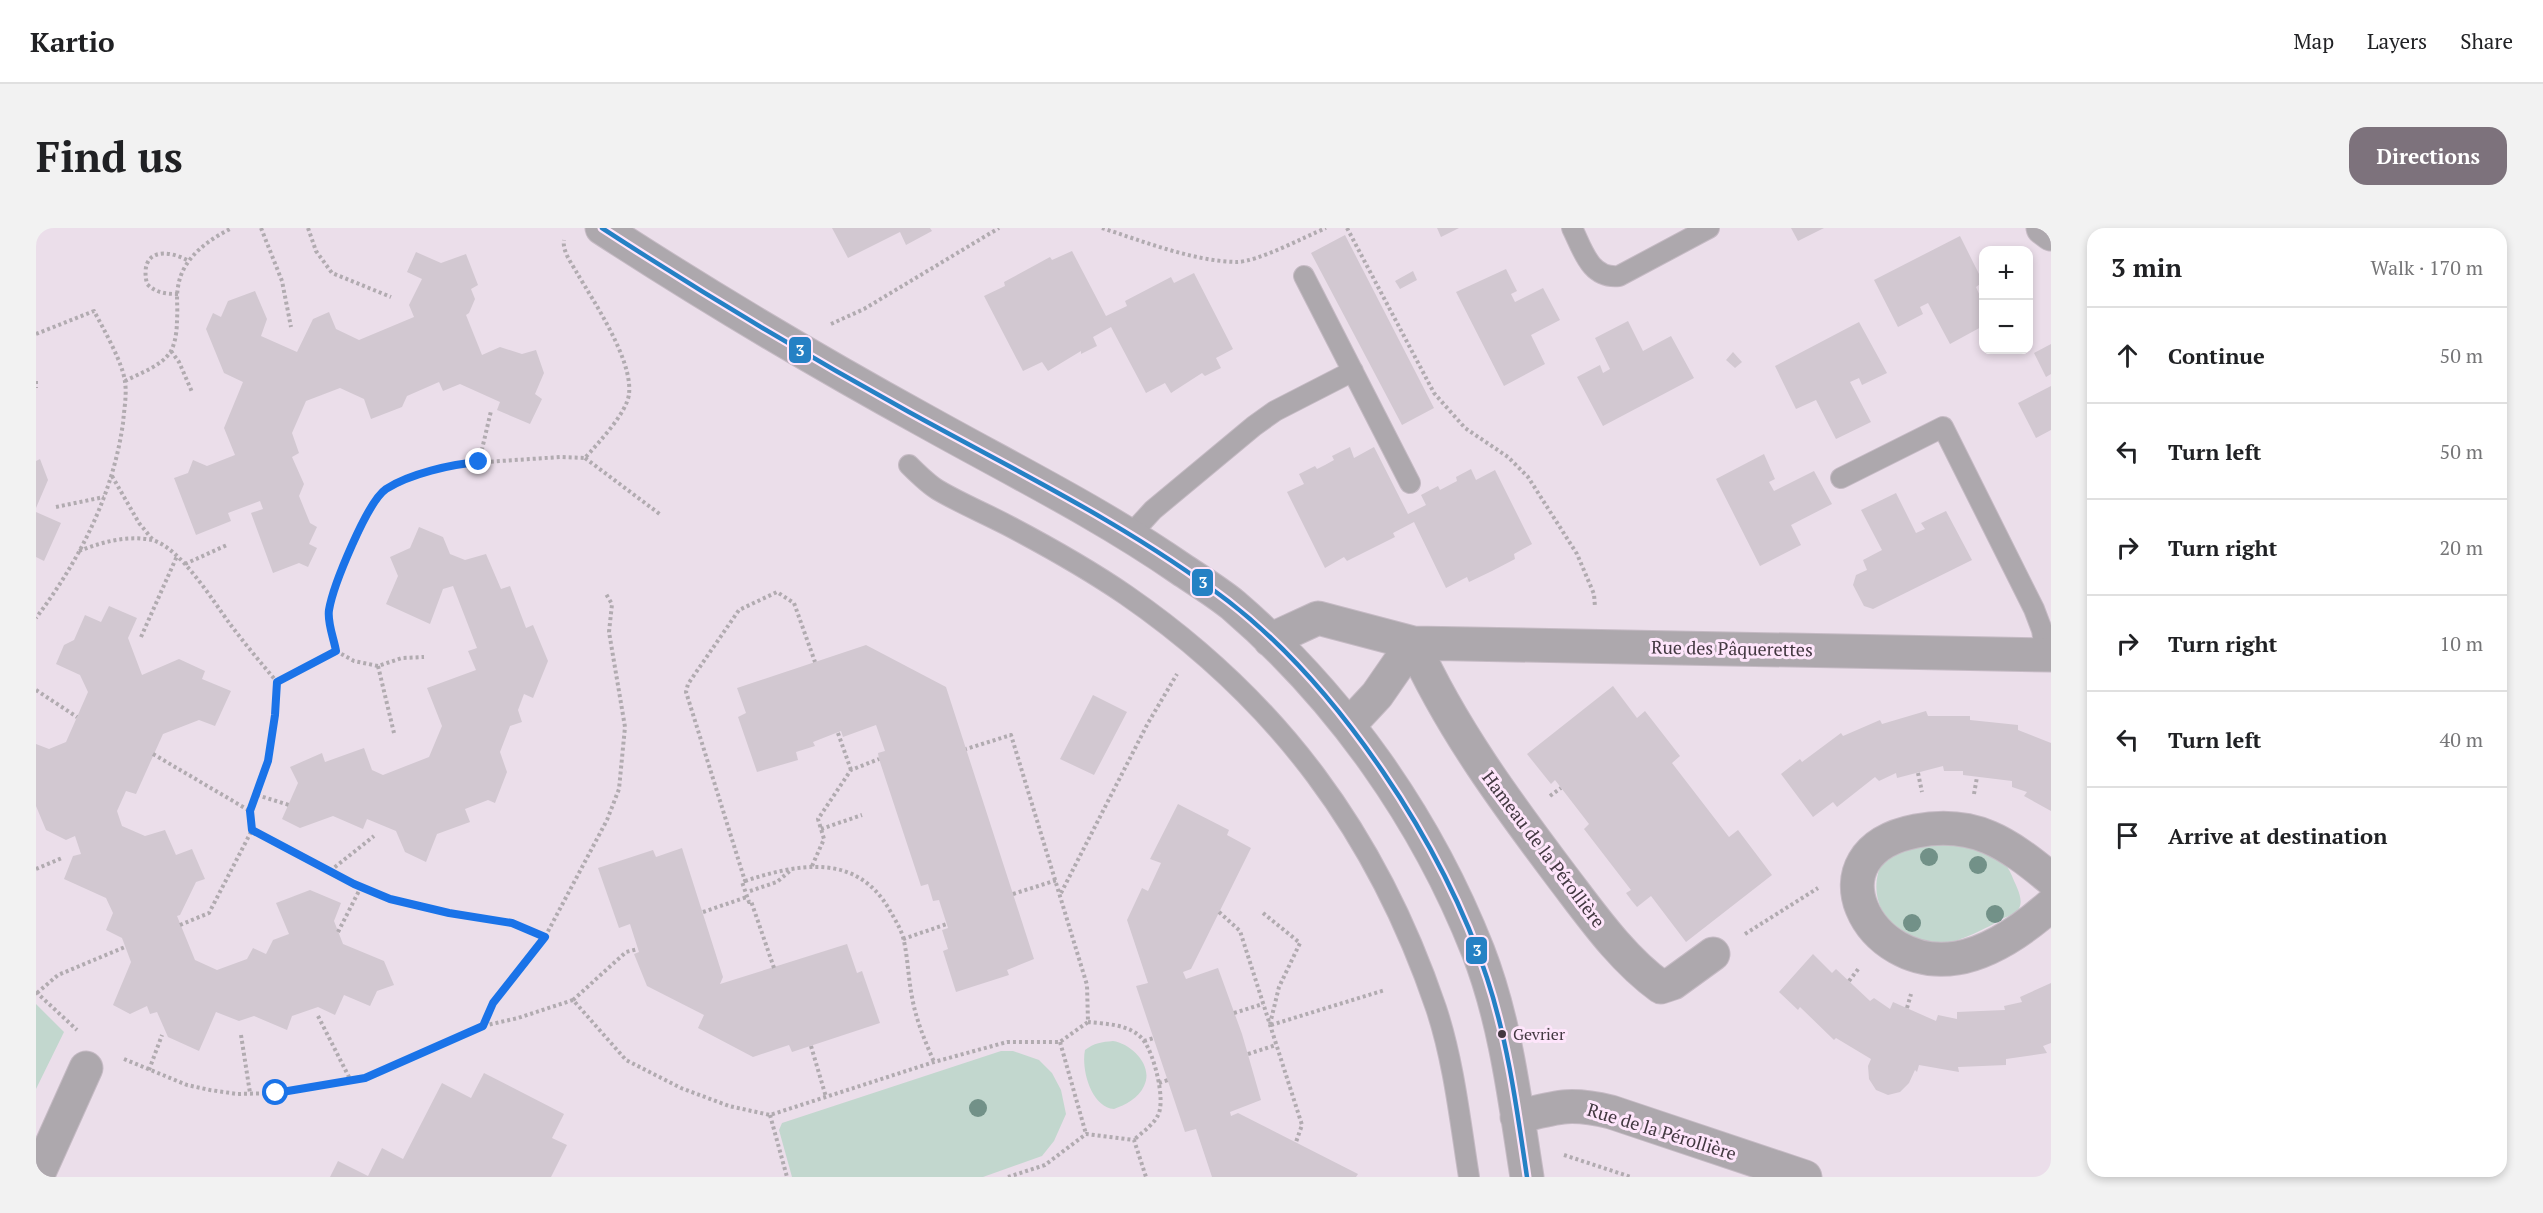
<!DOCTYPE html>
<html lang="en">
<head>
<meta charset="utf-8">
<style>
	:root { --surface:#fff; --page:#f2f2f2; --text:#202124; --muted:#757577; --line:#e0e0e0; --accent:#7d727c }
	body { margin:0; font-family:"PT Serif",serif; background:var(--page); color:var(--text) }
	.controls { position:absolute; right:18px; top:18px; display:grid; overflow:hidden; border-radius:12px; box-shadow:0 3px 9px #0003 }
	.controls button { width:54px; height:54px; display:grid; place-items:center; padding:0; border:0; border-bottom:2px solid var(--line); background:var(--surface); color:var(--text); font:30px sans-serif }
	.stop { position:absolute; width:18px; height:18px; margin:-14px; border:4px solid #1a73e8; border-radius:50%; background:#fff }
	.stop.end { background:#1a73e8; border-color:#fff; box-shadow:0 2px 6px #0008 }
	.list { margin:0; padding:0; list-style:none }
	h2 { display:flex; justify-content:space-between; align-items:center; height:78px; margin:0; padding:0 24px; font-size:26px }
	h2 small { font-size:20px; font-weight:400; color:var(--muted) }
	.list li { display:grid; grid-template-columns:39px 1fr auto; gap:18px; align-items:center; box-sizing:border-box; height:96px; padding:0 24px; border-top:2px solid var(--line) }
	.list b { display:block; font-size:22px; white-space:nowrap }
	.list em { font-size:20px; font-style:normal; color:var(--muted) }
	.icon { flex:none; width:33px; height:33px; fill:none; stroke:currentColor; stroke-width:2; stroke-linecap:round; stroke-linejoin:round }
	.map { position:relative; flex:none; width:2015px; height:949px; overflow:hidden; border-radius:18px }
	header { display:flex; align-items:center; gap:36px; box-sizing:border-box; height:84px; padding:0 30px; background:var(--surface); border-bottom:2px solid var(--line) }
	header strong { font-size:28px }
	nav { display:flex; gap:33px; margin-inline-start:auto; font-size:21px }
	.intro { display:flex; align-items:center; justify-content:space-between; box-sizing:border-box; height:144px; padding:0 36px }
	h1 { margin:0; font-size:42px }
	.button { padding:15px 27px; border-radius:18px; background:var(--accent); color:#fff; font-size:21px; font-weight:700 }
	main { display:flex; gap:36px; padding:0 36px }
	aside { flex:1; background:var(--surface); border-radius:18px; box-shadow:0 3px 9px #0003 }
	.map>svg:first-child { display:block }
	.green { fill:#c2d7ce }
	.building { fill:#d2c8d1 }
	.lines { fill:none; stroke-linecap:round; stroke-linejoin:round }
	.service-casing { stroke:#c5bac4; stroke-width:22 }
	.minor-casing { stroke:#c5bac4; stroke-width:35 }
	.path { stroke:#b1abb0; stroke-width:4; stroke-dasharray:3 3; stroke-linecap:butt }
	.service { stroke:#ada8ad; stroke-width:20 }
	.minor { stroke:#ada8ad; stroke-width:33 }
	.bus-1-casing { stroke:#fee5fb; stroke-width:9 }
	.bus-1 { stroke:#2581c4; stroke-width:4.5 }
	.tree { fill:#729188 }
	.route { stroke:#1a73e8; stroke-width:8 }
	.bus-dot { fill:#423840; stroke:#fee5fb; stroke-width:2 }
	.labels { text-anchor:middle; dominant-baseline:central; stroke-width:6; stroke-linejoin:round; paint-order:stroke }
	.bus-label { font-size:16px; fill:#423840; stroke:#fee5fb; text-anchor:start }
	.street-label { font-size:18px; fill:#423840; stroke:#fee5fb }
	.line-badge { stroke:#fee5fb; stroke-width:2 }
	.badge-label { font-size:16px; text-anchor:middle; font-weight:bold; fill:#fff }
</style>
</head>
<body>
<header>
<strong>Kartio</strong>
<nav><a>Map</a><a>Layers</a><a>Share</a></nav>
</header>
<div class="intro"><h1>Find us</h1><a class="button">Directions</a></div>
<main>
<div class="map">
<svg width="2015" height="949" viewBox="0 0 2015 949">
	<rect width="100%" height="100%" fill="#ebdeea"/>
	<!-- green -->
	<path class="green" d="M1883,617C1914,617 1962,612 1976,648C1979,656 1987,669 1984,678C1982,685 1972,688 1966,691C1953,699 1922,715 1907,715C1860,715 1824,676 1848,630Z
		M0,776L28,804L0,861Z
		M1077,813C1096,816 1118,838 1108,858C1103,870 1089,877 1078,881C1055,879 1045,841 1049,822C1058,815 1066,814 1077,813Z
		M965,823H977L1003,832L1016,845L1025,862L1030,886L1018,913L1006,928L947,949H756L743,902L746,895Z"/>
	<!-- building -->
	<path class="building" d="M796,0H894L896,3L870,17L864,4L812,30Z
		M1401,0H1423L1405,9Z
		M1755,0H1788L1762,13Z
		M1309,7L1398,180L1366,197L1275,25Z
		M1924,8L1947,54L1940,59L1947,75V98L1914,116L1892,75L1884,79L1887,86L1862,99L1838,52Z
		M1036,23L1070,88L1091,78L1089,73L1135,49L1138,55L1158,45L1197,121L1180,130L1185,140L1169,148L1166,145L1135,165L1129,155L1110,165L1075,99L1057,109L1061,118L1045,126V123L1012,143L1006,134L987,143L948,68L969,58L968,54L1014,29L1016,32Z
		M380,24L405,35L430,26L442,57L435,61L439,71L433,85L430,87L446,127L464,119L486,126L500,122L508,145L499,166L506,171L494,196L461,182L464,174L424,156L407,163L403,154L371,168L366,179L335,191L328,171L304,160L270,173L256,205L263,225L256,229L268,256L263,268L274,295L281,299L273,316L281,320L272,339L263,335L237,345L215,285L227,281L224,273L192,285L195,293L160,307L138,250L152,245L157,232L171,238L199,227L188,200L207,154L188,145L170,101L177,85L185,89L192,73L219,63L231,91L225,108L261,124L277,91L293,84L300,101L323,112L378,89L373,77L386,51L371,44Z
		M1470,41L1481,63L1475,66L1479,74L1507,60L1524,92L1495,107L1509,136L1468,158L1420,64Z
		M1377,43L1381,52L1364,61L1359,53Z
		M1592,93L1607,123L1635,108L1658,150L1567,198L1541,149L1564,137L1567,145L1574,141L1559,110Z
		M1823,94L1851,145L1826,157L1823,150L1814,154L1835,194L1800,211L1780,172L1760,181L1739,138Z
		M2015,116V146L2010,149L1998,125Z
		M1697,124L1706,134L1699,140L1690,132Z
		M2015,158V202L2000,210L1982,175Z
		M1314,219L1318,230L1338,219L1372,286L1390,277L1385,267L1402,258L1404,262L1421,253L1420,249L1435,241L1440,252L1459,242L1496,316L1478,326L1479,331L1456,343L1433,354L1431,349L1410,360L1378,294L1357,305L1359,309L1311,333L1308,329L1289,340L1251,264L1268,256L1263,246L1279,238L1281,241L1289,237L1298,232L1296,228Z
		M1728,226L1739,251L1733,254L1738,263L1778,243L1796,276L1755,297L1765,317L1724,338L1680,251Z
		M4,231L12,252L0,280V233Z
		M1860,265L1880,305L1889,301L1885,295L1910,283L1936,332L1837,381L1828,378L1817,357L1820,347L1831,342L1827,332L1846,322L1825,282Z
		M0,284L25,295L8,333L0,329Z
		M383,299L407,309L414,326L429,332L450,326L465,361L474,358L490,400L497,397L512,433L497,470L488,466L482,482L486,494L474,498L464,524L471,544L459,575L452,572L429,581L434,594L401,606L390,634L369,624L360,603L331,591L327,601L297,588L264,600L246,591L262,555L254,539L286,525L289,534L328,520L336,542L347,547L393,529L406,498L391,460L440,442L432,423L441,420L417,358L407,361L394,396L350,376L362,348L354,329L374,320Z
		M73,378L101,390L92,410L106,447L143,431L169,443L166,451L195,463L179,498L163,492L127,506L100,566L90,563L81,583L86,598L109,608L129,602L140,627L156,621L169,651L160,654L144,687L141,688L159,732L181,742L211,731L217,720L230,726L237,712L253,706L240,675L274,662L305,675L298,693L307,716L348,733L358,757L341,763L334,778L308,767L299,787L282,779L256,788L251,802L218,788L203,793L180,784L163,823L132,809L121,784L114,786L111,778L94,786L77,777L95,734L86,710L70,702L77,685L70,670L28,651L37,628L45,626L39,608L30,612L10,602L0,578V516L13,521L30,514L52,464L44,447L20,436L28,417L38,412L49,387L65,394Z
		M830,417L910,459L998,731L971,742L973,747L920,764L907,723L912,721L906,702L912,700L903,672L897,673L892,656L885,658L843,531L842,525L849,523L840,497L807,509L805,503L777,514L779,518L760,524L762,532L721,544L702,489L710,485L701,460Z
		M1577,458L1601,490L1609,483L1644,528L1636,535L1693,609L1702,602L1736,647L1650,714L1615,668L1601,679L1596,673L1590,665L1595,662L1548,601L1553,596L1519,552L1515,556L1491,526Z
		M1057,467L1091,484L1058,547L1024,531Z
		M1890,483L1892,488H1934V492L1982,497V502L2015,515V583L1988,568L1991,564L1976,559V553L1927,547V543H1908L1907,538L1861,550L1860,545L1843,553L1839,549L1801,579L1797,574L1777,589L1745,546L1764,531L1766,534L1805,505L1807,508L1844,492L1846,496Z
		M1142,576L1193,602L1191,607L1215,620L1155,741L1147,744L1150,751L1182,740L1206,806L1225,872L1194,884L1195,888L1202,885L1322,946L1320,949H1176L1160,901L1149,904L1100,758L1112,755L1091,692L1106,660L1112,663L1125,635L1114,631Z
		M646,620L687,749L684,756L811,716L821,745L826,743L844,795L756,824L753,817L717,829L662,800L668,787L611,758L598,726L603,724L594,696L583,700L562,640L617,622L620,629Z
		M1777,726L1796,745L1800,741L1834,773L1838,770L1854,781L1857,774L1900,793L1902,787L1921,791V784L1969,782L1968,778L1986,774L1984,769L2015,755V815L2007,818L2011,825L1970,831V837L1922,839L1923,844L1883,837L1881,844L1879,842L1873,855L1864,864L1852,867L1840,862L1833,851L1832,838L1835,831L1800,810L1798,812L1764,779L1762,782L1743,764Z
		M448,845L528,886L516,910L531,917L515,949H294L302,933L332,948L346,920L367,931L406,855L435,870Z"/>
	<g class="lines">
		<!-- service casing -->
		<g class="service-casing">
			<path id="service" d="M1536,0C1547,22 1554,51 1583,48L1673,0
				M1268,48L1374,255
				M873,237C882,246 892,256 902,262C924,275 948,285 971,297C1011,318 1052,341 1090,367C1242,472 1341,606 1400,780C1418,834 1424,893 1433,949
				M1805,250L1907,199L1998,381L2006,402L2010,427
				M1095,306L1117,282L1218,198L1239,183L1317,143"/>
		</g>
		<!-- minor casing -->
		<g class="minor-casing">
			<path id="minor" d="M566,0C672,69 780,133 891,194C977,242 1064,285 1145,341C1163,353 1181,364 1197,377C1305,470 1390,591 1442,723C1470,795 1479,873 1491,949
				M2007,0L2015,6
				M1234,412L1282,390L1377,415L2015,427
				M1377,415C1415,500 1472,577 1527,650C1556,688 1586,731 1625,759L1637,755L1677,726
				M1313,497L1341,467L1377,415
				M2015,651C1971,615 1939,592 1880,603C1771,624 1831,745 1921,730C1956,724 1988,701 2015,677
				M1481,889C1521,879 1533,874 1575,884L1769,949
				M1,949L50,840"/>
		</g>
		<!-- path -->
		<path class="path" d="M225,0L246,53L255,99
			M272,0L280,23L296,45L355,69
			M1066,0C1106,13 1157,33 1200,34C1222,34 1268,9 1290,0
			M1311,0L1398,165L1429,200L1472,229L1492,249L1541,326L1558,366L1559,379
			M142,66C130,66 120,65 111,56C103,22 129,20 153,33
			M795,96L828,81L963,0
			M0,106L58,83C67,100 87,135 89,154C91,167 88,182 87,195C77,267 43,333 0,390
			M135,123L143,134L156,164
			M0,153V160
			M89,153C104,145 126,138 135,123C140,113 141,101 141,91C142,80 140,69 142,59C146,30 172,12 196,0
			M549,230L625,287
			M443,234L455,183
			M76,248L103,295L117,312
			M20,279L68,269
			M43,323C66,314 91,307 116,312C144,319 177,373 194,396C209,416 225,435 241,454L300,423L293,384L304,347L333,284L349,262L382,247L419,236L525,229L549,230C562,215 591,185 593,166C597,132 558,74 541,45C536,36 526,23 528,12
			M149,336L191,317
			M105,409L141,328
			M300,423L318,433L342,438L366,430L388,429
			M342,438L358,505
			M241,454L239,487L232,533L214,583L216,602L318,656L354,671L413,685L476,695L509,709
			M0,462L41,489
			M802,505L815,542
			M117,526L214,583
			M1882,545L1886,564
			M1938,566L1941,549
			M221,567L253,577
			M1514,568L1525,560
			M785,601L826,587
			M776,638L788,611L782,591L815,542L843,531
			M0,641L26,630
			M294,643L338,608
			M709,653C761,636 820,624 853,681C858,690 864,699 867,709C872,729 872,749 876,769C880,792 889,813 898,834
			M714,663L741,654L755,642
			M1025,665L1112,495L1141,446
			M977,666L1021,652
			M667,684L711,669
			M1183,684L1204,703L1266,897L1260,914
			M1227,685L1264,715L1243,759L1234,796
			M144,697L173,685L216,602
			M302,704L325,659
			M1709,706L1782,660
			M867,711L911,696
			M738,740L715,673L713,674L706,654L709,653L650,464L652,456L703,382L741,364L758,375L779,434
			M1813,753L1823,740
			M0,764L41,802
			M1,765L22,747L89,719
			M537,772L590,724L602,721
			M1871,780L1875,766
			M1198,785L1227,776
			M282,788L315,853
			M1052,794C1070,796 1096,796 1108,813C1118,826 1131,875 1121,889C1116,898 1105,905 1098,912
			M448,797L457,775L509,709L571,592L583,561L589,499L573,404L576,376L570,366
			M1235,797L1349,762
			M205,807L214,865
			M1108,813L1118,810
			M1024,814L1050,906
			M775,818L790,869
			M1212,826L1240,817
			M88,831L151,857L174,862L201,866L240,865L329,850L447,798L482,790L537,772L590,832L645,860L693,878L734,887L898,834L971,814H1024L1052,794L1051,757L975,507L930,521
			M113,842L126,807
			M1123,855L1132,852
			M734,887L751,949
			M1528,927L1595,949
			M972,949L1009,937L1050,906L1098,912L1110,949"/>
		<!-- service -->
		<use href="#service" class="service"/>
		<!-- minor -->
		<use href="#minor" class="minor"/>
		<!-- bus-1 casing -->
		<g class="bus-1-casing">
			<path id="bus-1" d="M566,0C666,65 768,126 873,184C980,243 1094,298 1192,373C1302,458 1409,618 1451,750C1472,814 1481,882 1491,949"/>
		</g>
		<!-- bus-1 -->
		<use href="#bus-1" class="bus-1"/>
	</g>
	<!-- trees -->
	<g class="tree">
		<circle cx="1893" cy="629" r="9"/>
		<circle cx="1942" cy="637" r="9"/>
		<circle cx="1959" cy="686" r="9"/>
		<circle cx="1876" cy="695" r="9"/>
		<circle cx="942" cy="880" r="9"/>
	</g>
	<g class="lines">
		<!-- route -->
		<path class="route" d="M240,865L329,850L447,798L457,775L509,709L476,695L413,685L354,671L318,656L216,602L214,583L232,533L239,487L241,454L300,423C298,411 291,394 293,382C297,358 331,274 350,261C373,246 416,236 443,234"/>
	</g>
	<!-- markers -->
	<circle class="bus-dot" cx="1466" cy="806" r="5"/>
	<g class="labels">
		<!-- bus labels -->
		<g class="bus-label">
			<text x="1477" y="806">Gevrier</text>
		</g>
		<!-- street labels -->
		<g class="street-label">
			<text transform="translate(1696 420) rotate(1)">Rue des Pâquerettes</text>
			<text transform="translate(1508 621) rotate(53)">Hameau de la Pérollière</text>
			<text transform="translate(1626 903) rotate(17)">Rue de la Pérollière</text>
		</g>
	</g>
	<g class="line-badge">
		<rect x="752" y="108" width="24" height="28" rx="6" fill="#2581c4"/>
		<rect x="1155" y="340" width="23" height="29" rx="6" fill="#2581c4"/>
		<rect x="1429" y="708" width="23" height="29" rx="6" fill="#2581c4"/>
	</g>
	<g class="badge-label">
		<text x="764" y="128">3</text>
		<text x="1167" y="360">3</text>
		<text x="1441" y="728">3</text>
	</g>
</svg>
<div class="controls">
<button>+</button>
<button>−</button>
</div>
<div class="stop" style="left:240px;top:865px"></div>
<div class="stop end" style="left:443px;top:234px"></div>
</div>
<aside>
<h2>3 min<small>Walk · 170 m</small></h2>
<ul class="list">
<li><svg class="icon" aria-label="ahead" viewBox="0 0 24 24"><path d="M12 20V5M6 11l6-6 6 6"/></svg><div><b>Continue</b></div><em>50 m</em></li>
<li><svg class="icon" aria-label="left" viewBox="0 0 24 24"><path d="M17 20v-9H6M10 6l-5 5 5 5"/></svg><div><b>Turn left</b></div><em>50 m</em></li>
<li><svg class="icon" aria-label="right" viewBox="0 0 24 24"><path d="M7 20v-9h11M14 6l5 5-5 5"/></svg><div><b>Turn right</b></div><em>20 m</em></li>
<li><svg class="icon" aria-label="right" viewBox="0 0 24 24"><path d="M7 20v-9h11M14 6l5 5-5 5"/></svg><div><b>Turn right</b></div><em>10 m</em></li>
<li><svg class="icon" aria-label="left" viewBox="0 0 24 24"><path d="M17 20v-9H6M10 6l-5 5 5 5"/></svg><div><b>Turn left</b></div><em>40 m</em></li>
<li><svg class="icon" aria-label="arrive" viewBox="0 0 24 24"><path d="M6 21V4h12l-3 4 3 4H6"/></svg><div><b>Arrive at destination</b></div></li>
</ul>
</aside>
</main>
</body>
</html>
